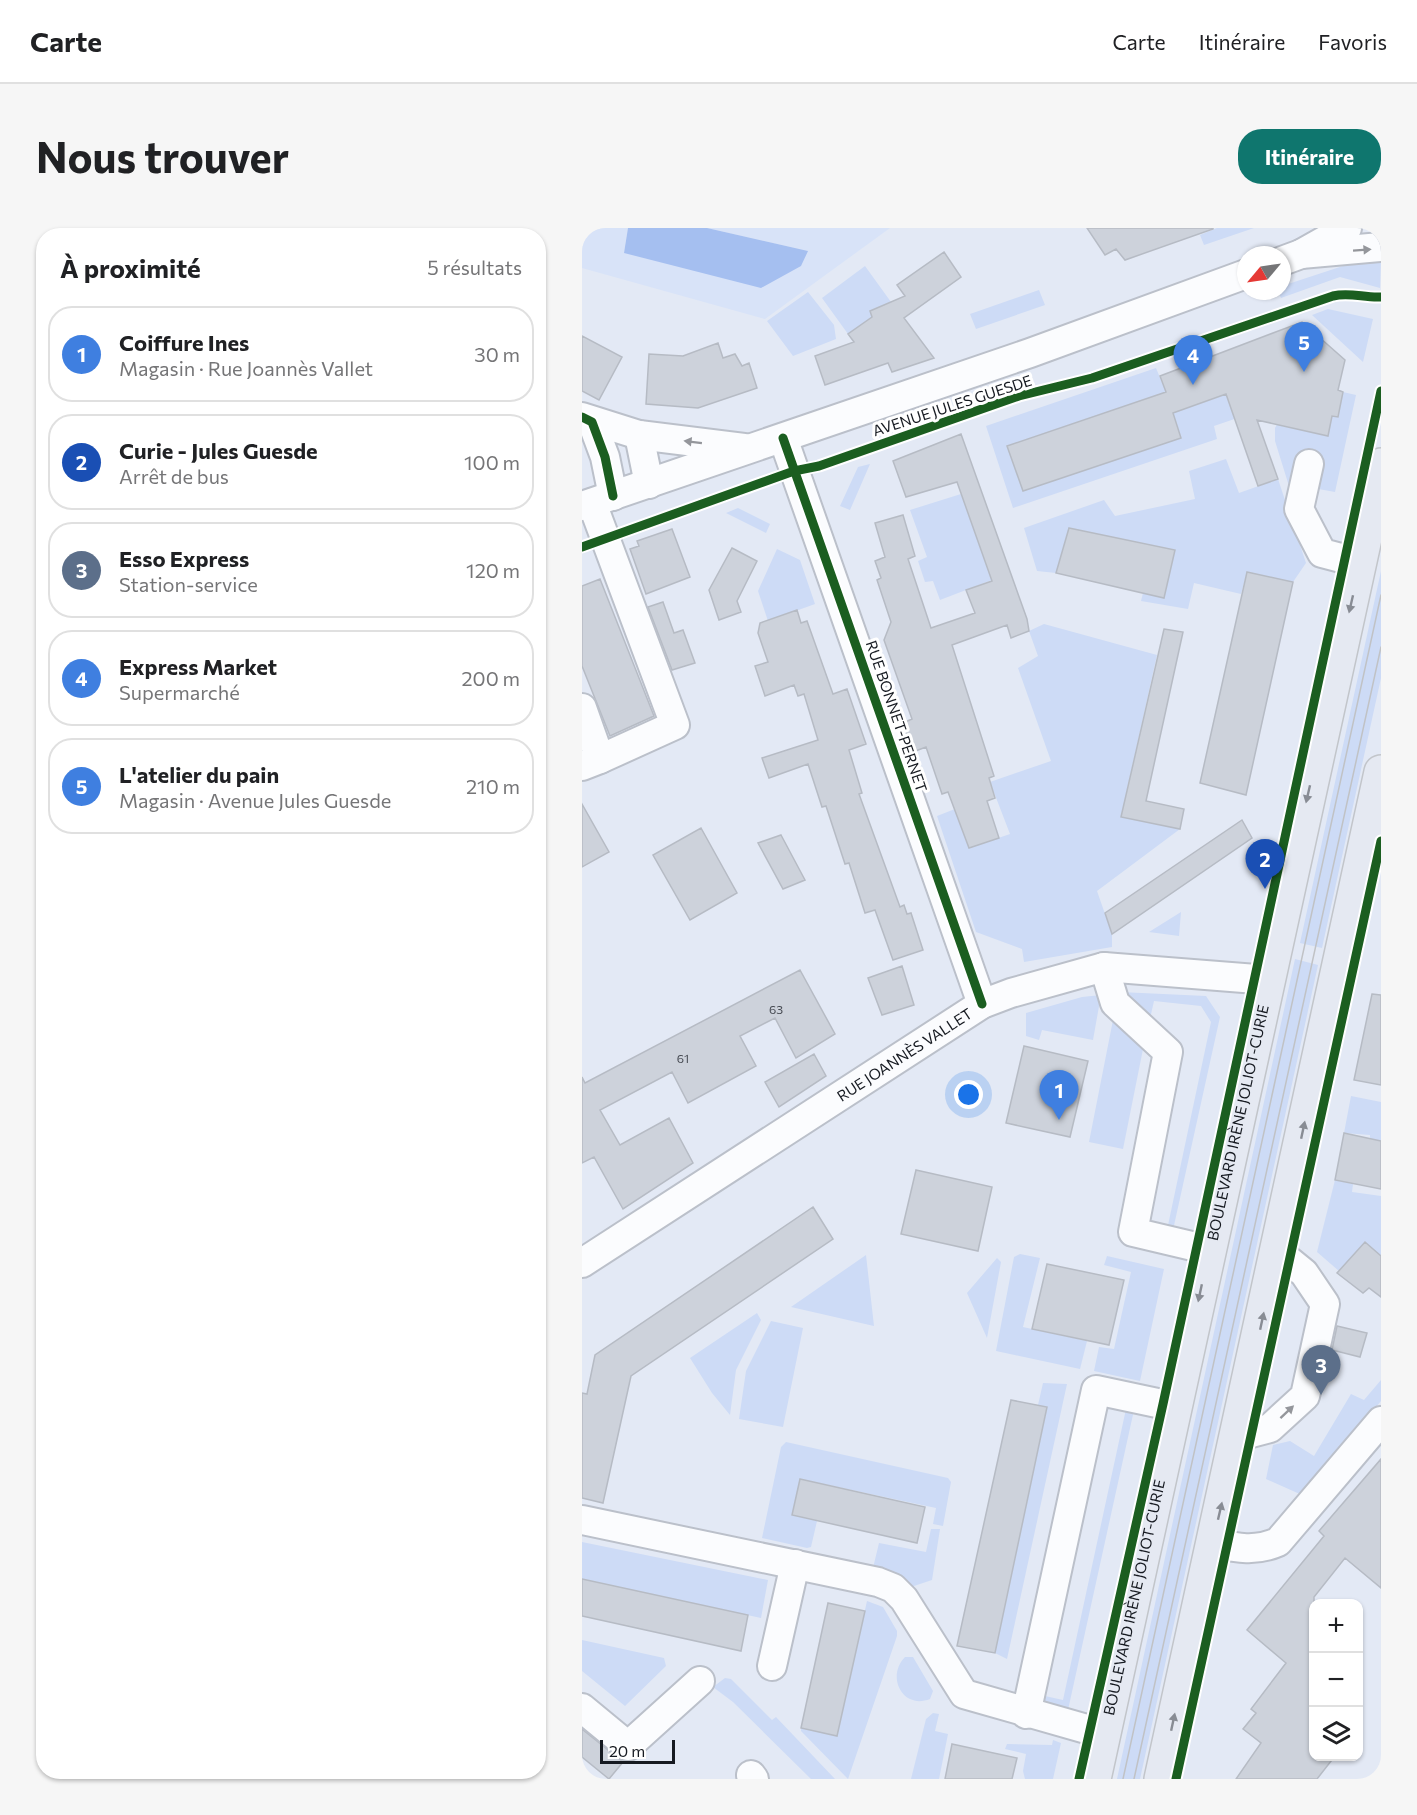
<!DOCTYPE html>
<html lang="fr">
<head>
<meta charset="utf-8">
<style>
	:root { --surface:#fff; --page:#f6f6f6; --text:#202124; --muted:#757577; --line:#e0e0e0; --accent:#0f766e }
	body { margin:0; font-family:Commissioner,sans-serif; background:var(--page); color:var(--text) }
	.controls { position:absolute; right:18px; bottom:18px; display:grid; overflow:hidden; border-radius:12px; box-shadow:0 2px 4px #0004 }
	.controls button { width:54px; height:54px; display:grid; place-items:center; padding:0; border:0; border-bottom:2px solid var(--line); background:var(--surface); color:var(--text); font:30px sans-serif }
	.compass { position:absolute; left:655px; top:18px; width:54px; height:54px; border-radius:50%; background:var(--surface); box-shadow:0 2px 4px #0004; rotate:241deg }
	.scale { position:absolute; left:18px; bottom:15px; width:75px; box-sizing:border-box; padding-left:6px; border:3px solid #161a21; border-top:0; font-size:16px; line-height:21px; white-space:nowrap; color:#161a21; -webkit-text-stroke:4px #fff; paint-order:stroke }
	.you { position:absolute; left:387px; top:867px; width:21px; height:21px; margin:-15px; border:4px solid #fff; border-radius:50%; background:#1a73e8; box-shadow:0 0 0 9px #1a73e833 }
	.badge { display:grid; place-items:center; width:39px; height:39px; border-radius:50%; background:var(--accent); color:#fff; font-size:20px; font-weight:700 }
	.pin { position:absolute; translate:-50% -50px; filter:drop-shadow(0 2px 3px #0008) }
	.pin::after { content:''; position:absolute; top:32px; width:21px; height:18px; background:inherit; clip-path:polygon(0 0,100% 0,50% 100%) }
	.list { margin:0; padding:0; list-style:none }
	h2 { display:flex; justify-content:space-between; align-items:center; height:78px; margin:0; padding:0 24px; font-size:26px }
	h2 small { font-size:20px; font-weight:400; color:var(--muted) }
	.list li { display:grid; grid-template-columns:39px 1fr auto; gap:18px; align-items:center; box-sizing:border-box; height:96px; margin:0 12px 12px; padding:0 12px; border:2px solid var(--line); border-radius:24px }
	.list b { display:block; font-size:22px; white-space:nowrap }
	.list p { margin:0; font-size:20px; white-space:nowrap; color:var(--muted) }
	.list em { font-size:20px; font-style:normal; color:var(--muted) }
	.icon { flex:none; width:33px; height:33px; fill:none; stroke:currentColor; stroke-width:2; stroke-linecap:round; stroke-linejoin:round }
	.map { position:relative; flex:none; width:799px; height:1551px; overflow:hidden; border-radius:24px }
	header { display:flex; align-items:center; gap:36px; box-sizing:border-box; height:84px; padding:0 30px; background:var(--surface); border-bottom:2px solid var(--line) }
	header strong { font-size:28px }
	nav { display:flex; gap:33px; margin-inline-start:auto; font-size:21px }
	.intro { display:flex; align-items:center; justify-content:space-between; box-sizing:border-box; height:144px; padding:0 36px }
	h1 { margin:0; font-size:42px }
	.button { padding:15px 27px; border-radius:24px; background:var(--accent); color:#fff; font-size:21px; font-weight:700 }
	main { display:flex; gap:36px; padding:0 36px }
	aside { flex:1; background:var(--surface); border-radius:24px; box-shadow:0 2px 4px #0004 }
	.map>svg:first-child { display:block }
	.built { fill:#d8e3f8 }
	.green { fill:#cddbf6 }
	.water { fill:#a5bff0 }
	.building { fill:#cdd2db; stroke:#b6bbc4; stroke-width:1.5 }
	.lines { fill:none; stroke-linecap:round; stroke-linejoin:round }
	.minor-casing { stroke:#bbc0ca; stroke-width:32 }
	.major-casing { stroke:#c2c5ca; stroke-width:36 }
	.minor { stroke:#fbfcfe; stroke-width:28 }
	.major { stroke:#e5e9f2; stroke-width:33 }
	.tram { stroke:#c0c2c5; stroke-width:1.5 }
	.cycleway-casing { stroke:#fff; stroke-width:13 }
	.cycleway { stroke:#1b5e20; stroke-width:9 }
	.oneway { fill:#94969b }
	.oneway2 { fill:#888c94 }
	.labels { text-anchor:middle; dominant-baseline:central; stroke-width:6; stroke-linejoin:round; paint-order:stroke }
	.number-label { font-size:12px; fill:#464a52 }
	.street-label { font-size:15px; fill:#161a21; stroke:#fff }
</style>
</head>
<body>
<header>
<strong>Carte</strong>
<nav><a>Carte</a><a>Itinéraire</a><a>Favoris</a></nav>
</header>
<div class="intro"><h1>Nous trouver</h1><a class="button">Itinéraire</a></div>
<main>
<aside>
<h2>À proximité<small>5 résultats</small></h2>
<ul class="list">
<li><span class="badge" style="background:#3f7fe0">1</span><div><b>Coiffure Ines</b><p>Magasin · Rue Joannès Vallet</p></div><em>30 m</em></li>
<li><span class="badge" style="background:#1a4fb4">2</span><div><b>Curie - Jules Guesde</b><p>Arrêt de bus</p></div><em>100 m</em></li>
<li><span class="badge" style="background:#5c6f8a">3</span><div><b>Esso Express</b><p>Station-service</p></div><em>120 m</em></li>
<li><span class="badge" style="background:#3f7fe0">4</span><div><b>Express Market</b><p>Supermarché</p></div><em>200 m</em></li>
<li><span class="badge" style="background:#3f7fe0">5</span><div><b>L'atelier du pain</b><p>Magasin · Avenue Jules Guesde</p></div><em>210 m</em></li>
</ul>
</aside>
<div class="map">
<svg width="799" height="1551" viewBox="0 0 799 1551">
	<rect width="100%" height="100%" fill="#e3e9f5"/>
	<!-- built -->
	<path class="built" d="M0,0H46L42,25L226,23L125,0H308L183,91L0,40Z"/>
	<!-- green -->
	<path class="green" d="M635,0H672L622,17L618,7Z
		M799,31L798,60L758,49L699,70L696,63H700V58L770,35Z
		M283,38L309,74L289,83L292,95L266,106L240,70Z
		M457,62L463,77L394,101L388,86Z
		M226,64L252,97L254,111L211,128L185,93Z
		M746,81L791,91L781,134L730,87Z
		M574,140L584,164L425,218L441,263L599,210L591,185L662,160L673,184L632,198L635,211L431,280L404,198Z
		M761,164L774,167L753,264L731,260L711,271L693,213V200L700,187L701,198L746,208L750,188L756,189Z
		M644,231L657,265L696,251L724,335L711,354L665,344L659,366L612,355L606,381L559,373L561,365L582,369L593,322L487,300L474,345L455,343L442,300L522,272L533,288L613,271L607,243Z
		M288,236L268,282L258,278L276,239Z
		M379,266L410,352L358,372L351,353L343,354L336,333L345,329L328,282Z
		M156,280L188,296L184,305L144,285Z
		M195,321L218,332L233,376L186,393L176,363Z
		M799,343V450L740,720L718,715Z
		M462,396L575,427L539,589L598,601L515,663L530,706V719L442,734L440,721L394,704L355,588L373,581L387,620L428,606L408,554L469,533L436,440L456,428L447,403Z
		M599,684L597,708L567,704Z
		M713,731L736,737L558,1551H535Z
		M538,764L624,768L638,789L591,1002H585L629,794L619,778L572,773L567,795Z
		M519,767L511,812L460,802L457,812L444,808V785L500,769Z
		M531,792L562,816L541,921L507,914Z
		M769,868L799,874V913L788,911V907L762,905Z
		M753,952L771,956L770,964L799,968V1028L757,1043L735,1024Z
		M438,1026L458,1030L441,1099L505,1113L498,1141L414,1123L432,1029Z
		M284,1027L292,1098L209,1079Z
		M525,1028L582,1041L558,1153L512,1143L517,1119L532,1121L549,1044L522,1037Z
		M415,1030L419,1034L405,1110L385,1065Z
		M175,1085L179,1092L154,1142L148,1187L130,1165L108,1130Z
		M189,1093L221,1100L201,1199L157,1191L164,1143Z
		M799,1152V1173L720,1267L684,1251L691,1217L708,1213L732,1228L769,1166L782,1172Z
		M461,1155L485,1156L425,1431L413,1425L465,1180L456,1177Z
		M544,1181L552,1182L486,1482L461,1476L463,1468L481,1472Z
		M204,1214L366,1250L369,1254L361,1298L351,1296L354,1280L218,1251L210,1287L235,1293L229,1319L225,1320L180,1310L199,1219Z
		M349,1301H358L350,1352L326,1360L291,1340L297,1315L344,1324Z
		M0,1314L186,1352L179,1390L0,1351Z
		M285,1373L301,1379L315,1403V1408L266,1551L219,1503V1500L255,1507Z
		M0,1412L82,1430L84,1438L43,1478L0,1443Z
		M323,1429H331L351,1463L348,1471C320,1482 304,1448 323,1429Z
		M143,1450L149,1451L190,1492L194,1489L253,1551H229L151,1474L131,1459Z
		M351,1485L357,1486L353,1503L366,1506L357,1551H329L344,1491Z
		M471,1512L479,1515L471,1551H443L441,1543L444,1526L423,1521L425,1516L470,1517Z"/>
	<!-- water -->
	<path class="water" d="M46,0H125L226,23L219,38L179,60L42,25Z"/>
	<!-- building -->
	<path class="building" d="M505,0H631V1L543,32L534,21L523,27Z
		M362,24L379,49L322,90L352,130L310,144L306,135L243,157L233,128L272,114L266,106L290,89L288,83L323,68L315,57Z
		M720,94L763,132L756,162L761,164L756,189L750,188L746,208L675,192L696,251L676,258L644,166L591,185L599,210L441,263L425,218L584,164L578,148Z
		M0,108L40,129L17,172L0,163Z
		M136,115L141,130L153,126L160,138L167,135L175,160L116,180L64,176L67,126L101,128Z
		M379,206L445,391L447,403L429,410L425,397L370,417L412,548L407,550L413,570L405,573L417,610L387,620L366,564L360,566L344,519L331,524L321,495L330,491L302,412L309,394L295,352L299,350L293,333L303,329L293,295L321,287L333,328L326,331L349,400L393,385L384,362L410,353L375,254L324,269L311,233Z
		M487,300L593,322L582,370L474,345Z
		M90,301L108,349L64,366L48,321L57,318L55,313Z
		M150,320L175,333L155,373L159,384L137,392L127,362Z
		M665,344L711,354L664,567L618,555Z
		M18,351L72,488L28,508L0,438V358Z
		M81,374L92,405L101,402L113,435L90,442L66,379Z
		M215,382L219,395L225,393L251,466L265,461L284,516L267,522L280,565L277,566L318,679L322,677L325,686L329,685L341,722L311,732L293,682L283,685L267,635L263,636L244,578L240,579L226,536L187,550L180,530L236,512L222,466L216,468L212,457L183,468L173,438L186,434L176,405L178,395Z
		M582,401L601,404L564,573L602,581L598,601L539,589Z
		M0,576L27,624L0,639Z
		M660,592L670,610L530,706L523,685Z
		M119,600L155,665L108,692L71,627Z
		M199,607L223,652L201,661L176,615Z
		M320,738L332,777L300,787L286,750Z
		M218,742L253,806L214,830L193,790L158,808L174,838L106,875L90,844L18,882L38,917L87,890L111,935L41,981L12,929L0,935V849L3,855Z
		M790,766L799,767V857L772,852Z
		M442,818L506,833L488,909L424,895Z
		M232,826L244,848L197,879L183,854Z
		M762,905L799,913V961L753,952Z
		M334,942L410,959L396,1023L319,1006Z
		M231,979L251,1011L49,1148L21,1275L0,1270V1165L5,1166L13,1127Z
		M783,1014L799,1028V1069L787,1060L781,1065L755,1045Z
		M465,1036L542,1052L527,1117L450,1101Z
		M755,1098L785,1105L778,1129L750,1122Z
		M429,1172L465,1179L413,1425L375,1418Z
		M799,1231V1360L763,1330L732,1369V1528H753L735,1551H654L679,1515L661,1501L674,1485L669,1481L704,1435L665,1402L742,1308L737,1303Z
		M218,1251L343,1279L335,1315L210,1287Z
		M0,1351L166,1387L159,1423L0,1388Z
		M246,1375L283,1383L255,1508L219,1500Z
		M0,1501L41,1534L27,1551L0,1529Z
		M370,1516L435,1530L430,1551H363Z"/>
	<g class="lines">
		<!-- minor casing -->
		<g class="minor-casing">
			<g id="minor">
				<path d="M719,26L799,19"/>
				<path d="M700,33L719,26L765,0"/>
				<path d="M0,189L57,207L162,220"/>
				<path d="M10,194L23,229L31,268"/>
				<path d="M57,207L67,256"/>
				<path d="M201,210L400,776"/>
				<path d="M727,236L717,281L740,325L778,335"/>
				<path d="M10,275L93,497L18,531"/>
				<path d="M0,278L448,125L664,46"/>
				<path d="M0,480L18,531L0,538"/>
				<path d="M522,739L533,775L586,824L551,1004L627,1022"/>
				<path id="s1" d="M0,1035L400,776L429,765L522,739L687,752"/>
				<path d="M654,1209L688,1200L723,1168L743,1076L722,1045L695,1023"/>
				<path d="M0,1292L296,1354L311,1360L322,1371L382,1466L522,1506"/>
				<path d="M631,1315C655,1320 673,1324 696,1314L799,1193"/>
				<path d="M190,1438L213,1336"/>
				<path d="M0,1480L46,1518L118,1453"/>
				<path d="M444,1486L514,1162L594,1179"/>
				<path d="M169,1547L172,1551"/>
			</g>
		</g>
		<!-- major casing -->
		<g class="major-casing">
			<g id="major">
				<path id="s2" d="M512,1551L799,237"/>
				<path d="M579,1551L799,544"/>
			</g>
		</g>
		<!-- minor -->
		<use href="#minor" class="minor"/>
		<!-- major -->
		<use href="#major" class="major"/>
		<!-- tram -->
		<path class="tram" d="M541,1551L799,367
			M552,1551L799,419"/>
		<!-- cycleway casing -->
		<g class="cycleway-casing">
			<path id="cycleway" d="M0,189L10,194L23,229L31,268
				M201,210L400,776
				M0,319L212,243L237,238L437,168L510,150L751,68C768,64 782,70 799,69
				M497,1551L581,1176L799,163
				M594,1551L799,613"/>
		</g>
		<!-- cycleway -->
		<use href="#cycleway" class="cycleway"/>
	</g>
	<!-- one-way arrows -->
	<defs><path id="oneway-solid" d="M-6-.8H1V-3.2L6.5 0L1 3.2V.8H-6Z" transform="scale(1.5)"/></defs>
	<g class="oneway">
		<use href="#oneway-solid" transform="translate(780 22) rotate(-4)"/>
		<use href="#oneway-solid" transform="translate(111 214) rotate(-173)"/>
		<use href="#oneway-solid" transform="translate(705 1184) rotate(-43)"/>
	</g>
	<g class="oneway2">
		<use href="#oneway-solid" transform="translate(769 376) rotate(103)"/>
		<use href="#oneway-solid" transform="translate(726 566) rotate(103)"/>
		<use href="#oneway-solid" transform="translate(721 902) rotate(-78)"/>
		<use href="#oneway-solid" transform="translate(618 1065) rotate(102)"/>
		<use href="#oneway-solid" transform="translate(680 1093) rotate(-78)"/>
		<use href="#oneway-solid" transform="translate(638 1283) rotate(-77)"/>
		<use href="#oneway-solid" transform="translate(591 1494) rotate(-78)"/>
	</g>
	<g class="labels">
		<!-- number labels -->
		<g class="number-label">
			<text x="194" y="781">63</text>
			<text x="101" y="830">61</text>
		</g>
		<!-- street labels -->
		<g class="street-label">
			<text transform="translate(370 177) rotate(-18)">AVENUE JULES GUESDE</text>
			<text transform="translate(315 488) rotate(71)">RUE BONNET-PERNET</text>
			<text stroke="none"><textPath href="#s1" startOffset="384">RUE JOANNÈS VALLET</textPath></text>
			<text stroke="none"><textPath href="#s2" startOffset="672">BOULEVARD IRÈNE JOLIOT-CURIE</textPath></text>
			<text stroke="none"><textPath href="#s2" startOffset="186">BOULEVARD IRÈNE JOLIOT-CURIE</textPath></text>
		</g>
	</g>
</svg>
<div class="controls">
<button>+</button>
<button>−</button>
<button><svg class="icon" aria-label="layers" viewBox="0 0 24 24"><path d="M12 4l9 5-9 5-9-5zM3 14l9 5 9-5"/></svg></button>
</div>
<svg class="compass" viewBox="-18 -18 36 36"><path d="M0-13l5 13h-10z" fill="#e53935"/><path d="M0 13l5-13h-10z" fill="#757577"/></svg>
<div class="scale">20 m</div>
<div class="you"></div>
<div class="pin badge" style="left:477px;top:892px;background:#3f7fe0">1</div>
<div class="pin badge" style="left:683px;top:661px;background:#1a4fb4">2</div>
<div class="pin badge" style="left:739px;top:1167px;background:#5c6f8a">3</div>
<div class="pin badge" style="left:611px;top:157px;background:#3f7fe0">4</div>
<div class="pin badge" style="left:722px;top:144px;background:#3f7fe0">5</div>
</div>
</main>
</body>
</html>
